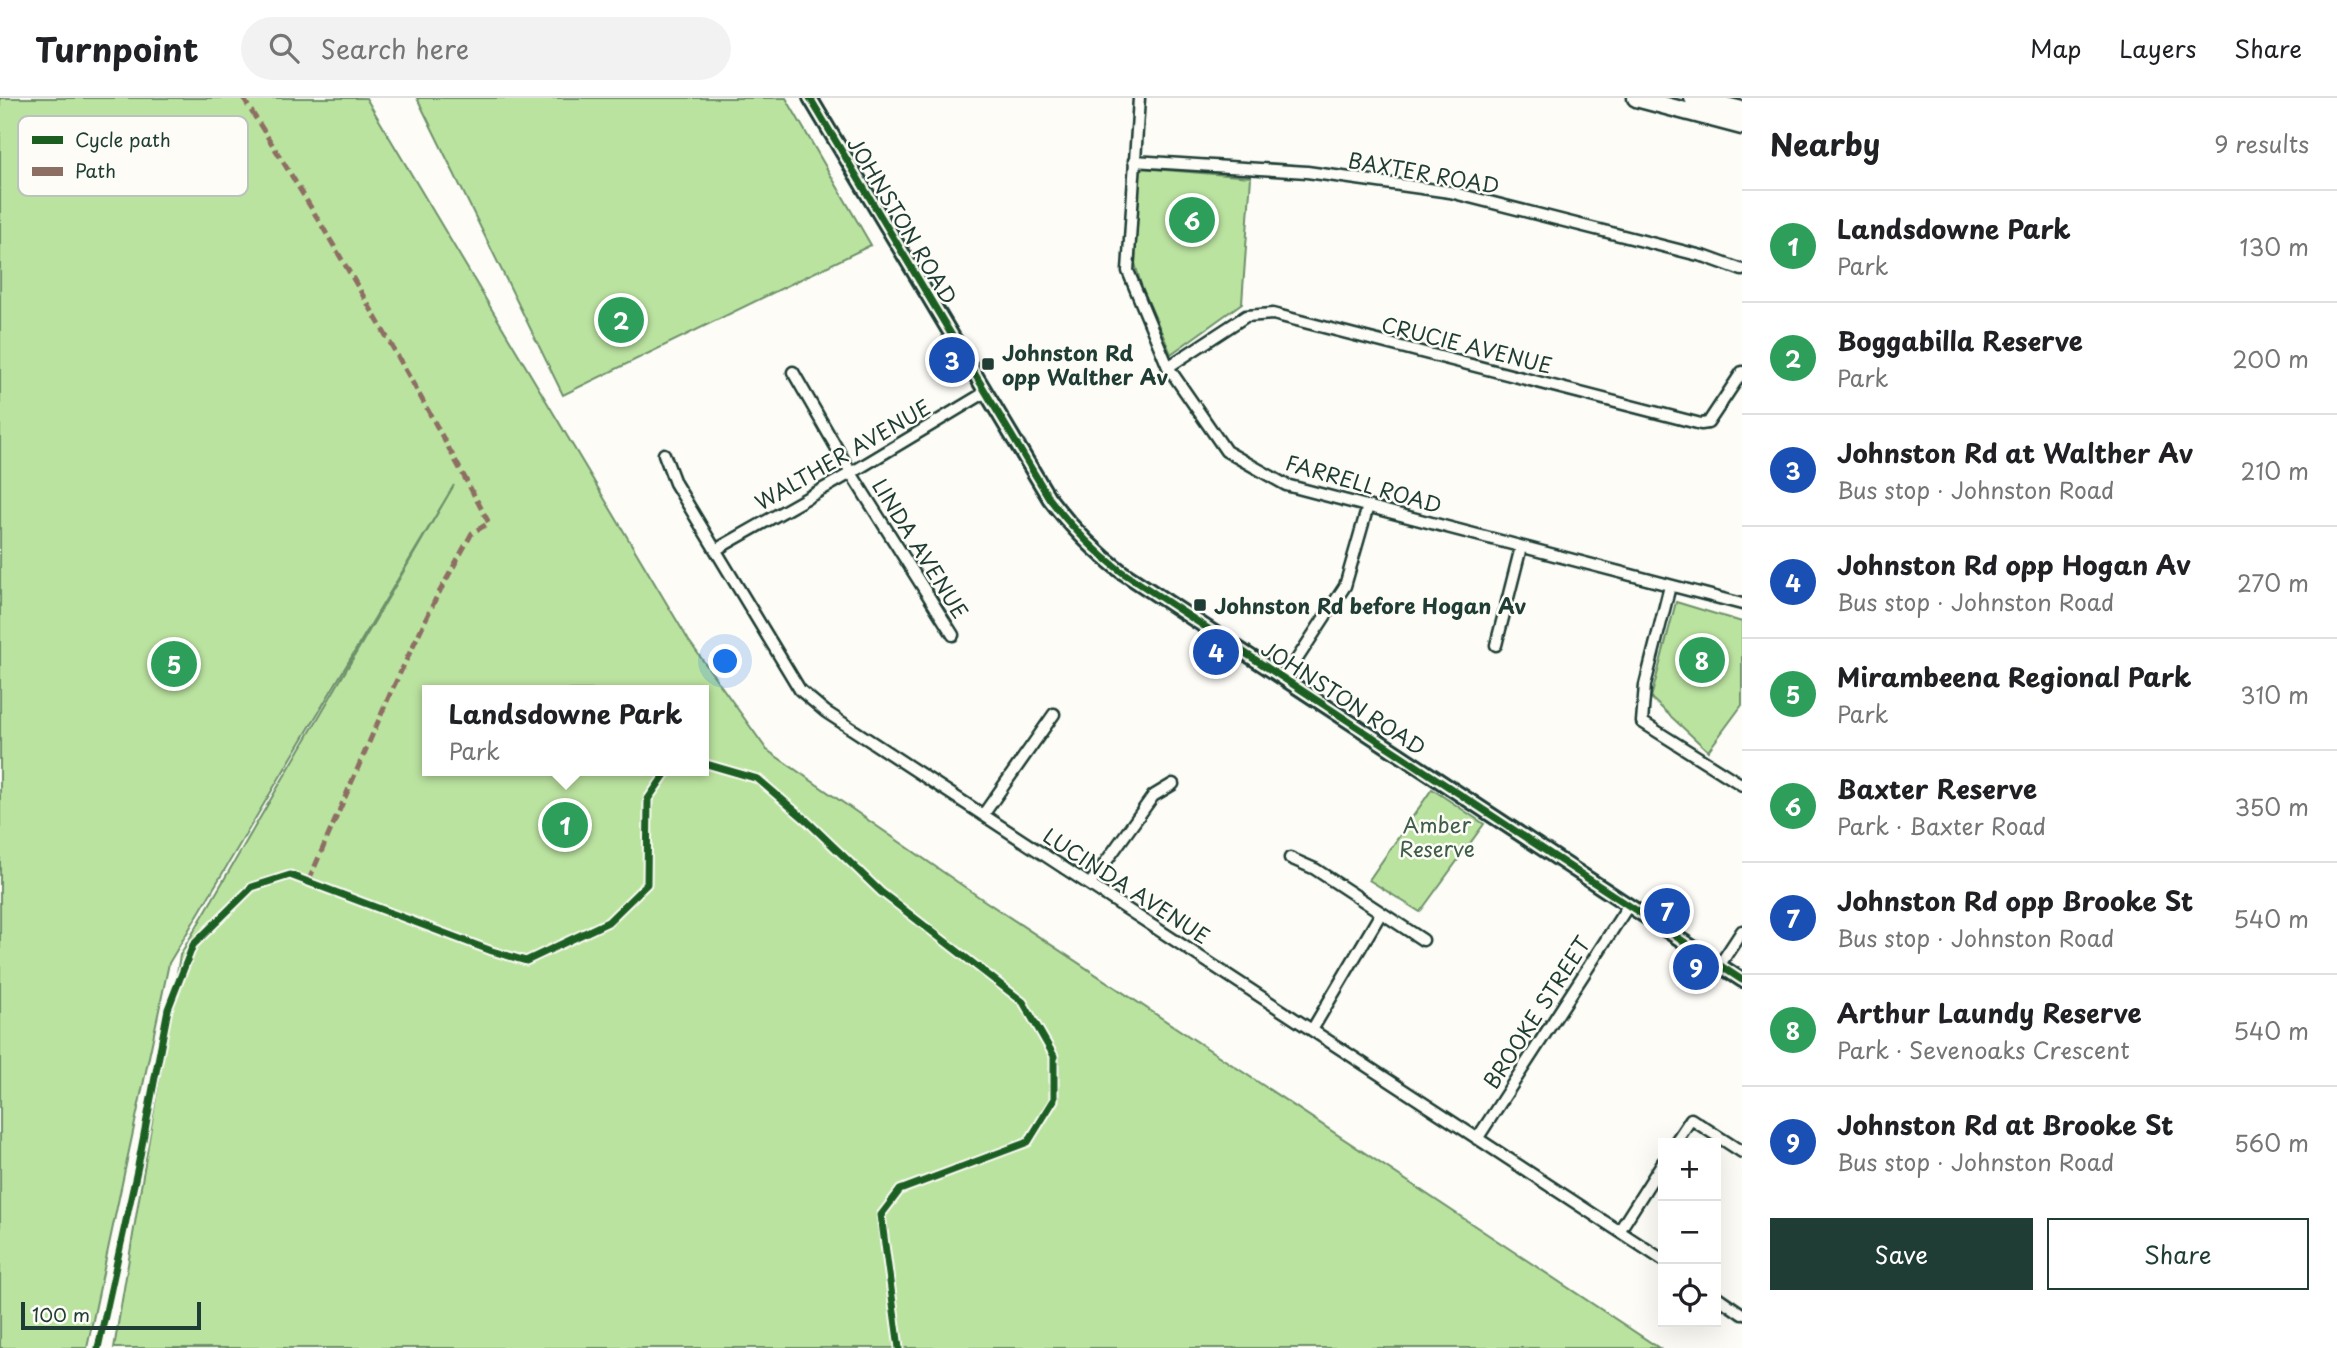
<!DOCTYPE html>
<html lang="en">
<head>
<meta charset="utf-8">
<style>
	:root { --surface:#fff; --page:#f2f2f2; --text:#202124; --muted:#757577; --line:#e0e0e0; --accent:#1f3d34 }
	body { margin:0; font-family:"Playpen Sans",sans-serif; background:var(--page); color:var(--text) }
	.controls { position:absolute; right:21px; bottom:21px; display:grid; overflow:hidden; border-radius:0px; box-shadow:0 7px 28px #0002 }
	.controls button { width:63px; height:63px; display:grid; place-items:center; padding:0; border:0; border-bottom:2px solid var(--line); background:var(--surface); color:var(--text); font:35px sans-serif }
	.scale { position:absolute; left:21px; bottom:18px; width:180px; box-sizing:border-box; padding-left:7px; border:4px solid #1f3d34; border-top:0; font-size:19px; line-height:24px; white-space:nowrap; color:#1f3d34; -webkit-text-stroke:5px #fdfcf7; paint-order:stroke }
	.you { position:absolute; left:726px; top:564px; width:24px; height:24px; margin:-18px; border:5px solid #fff; border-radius:50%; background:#1a73e8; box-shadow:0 0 0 10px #1a73e833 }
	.badge { display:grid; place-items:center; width:46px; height:46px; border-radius:50%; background:var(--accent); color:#fff; font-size:23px; font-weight:700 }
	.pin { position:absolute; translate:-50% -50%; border:4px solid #fff; box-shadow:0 2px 7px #0006 }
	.popup { position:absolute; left:422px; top:587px; width:287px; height:91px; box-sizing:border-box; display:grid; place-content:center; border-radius:0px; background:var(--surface); filter:drop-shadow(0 2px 5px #0005); font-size:23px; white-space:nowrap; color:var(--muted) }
	.popup b { font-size:26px; color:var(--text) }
	.popup::after { content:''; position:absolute; left:50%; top:100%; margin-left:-14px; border:14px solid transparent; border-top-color:var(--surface) }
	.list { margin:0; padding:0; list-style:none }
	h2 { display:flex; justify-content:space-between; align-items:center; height:91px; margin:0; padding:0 28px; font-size:30px }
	h2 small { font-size:23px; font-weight:400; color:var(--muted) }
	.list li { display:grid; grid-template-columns:46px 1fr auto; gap:21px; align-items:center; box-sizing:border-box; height:112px; padding:0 28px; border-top:2px solid var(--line) }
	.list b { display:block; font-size:26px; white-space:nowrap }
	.list p { margin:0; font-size:23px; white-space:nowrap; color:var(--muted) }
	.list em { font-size:23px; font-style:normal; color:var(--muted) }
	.actions { display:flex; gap:14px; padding:21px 28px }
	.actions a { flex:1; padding:16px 0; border:2px solid var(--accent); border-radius:0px; text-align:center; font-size:24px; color:var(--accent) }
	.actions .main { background:var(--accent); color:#fff }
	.icon { flex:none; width:38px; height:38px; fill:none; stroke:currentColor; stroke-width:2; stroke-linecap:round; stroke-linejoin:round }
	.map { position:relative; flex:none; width:1742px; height:1250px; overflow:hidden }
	header { display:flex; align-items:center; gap:42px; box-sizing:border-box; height:98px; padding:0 35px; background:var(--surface); border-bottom:2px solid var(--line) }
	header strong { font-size:33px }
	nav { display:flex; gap:38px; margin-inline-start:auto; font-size:24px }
	.search { width:490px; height:63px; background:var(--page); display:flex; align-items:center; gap:18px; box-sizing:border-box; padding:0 24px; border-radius:38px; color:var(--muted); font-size:26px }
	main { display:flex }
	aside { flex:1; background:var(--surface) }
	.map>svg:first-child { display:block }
	.green { fill:#bbe3a0; stroke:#6d906a; stroke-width:2; fill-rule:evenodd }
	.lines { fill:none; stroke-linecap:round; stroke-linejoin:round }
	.minor-casing { stroke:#1f3d34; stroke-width:15 }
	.tertiary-casing { stroke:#1f3d34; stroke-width:18 }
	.trunk-casing { stroke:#1f3d34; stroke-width:21 }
	.minor { stroke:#fdfcf7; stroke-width:10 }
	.tertiary { stroke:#fdfcf7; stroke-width:12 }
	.trunk { stroke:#fdfcf7; stroke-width:16 }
	.quiet { stroke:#8d6e63; stroke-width:5; stroke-dasharray:10 5; stroke-linecap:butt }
	.cycleway-casing { stroke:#fdfcf7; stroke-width:11 }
	.cycleway { stroke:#1b5e20; stroke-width:7 }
	.poi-dot { fill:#1f3d34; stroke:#fdfcf7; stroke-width:2.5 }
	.labels { text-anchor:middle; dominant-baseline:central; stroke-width:5; stroke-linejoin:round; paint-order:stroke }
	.street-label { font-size:21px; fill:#1f3d34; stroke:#fdfcf7 }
	.poi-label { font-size:21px; font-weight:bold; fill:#1f3d34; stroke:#fdfcf7; text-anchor:start }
	.park-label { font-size:21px; fill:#3e5e4a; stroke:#fdfcf7 }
	.key { fill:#fdfcf7; stroke:#bac3bc; stroke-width:2 }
	.key-label { font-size:19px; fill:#1f3d34 }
</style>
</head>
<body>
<header>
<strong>Turnpoint</strong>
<div class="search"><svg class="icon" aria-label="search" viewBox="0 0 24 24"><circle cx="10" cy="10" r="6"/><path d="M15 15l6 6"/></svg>Search here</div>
<nav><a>Map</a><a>Layers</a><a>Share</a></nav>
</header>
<main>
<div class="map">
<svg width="1742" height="1250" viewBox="0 0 1742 1250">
	<rect width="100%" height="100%" fill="#fdfcf7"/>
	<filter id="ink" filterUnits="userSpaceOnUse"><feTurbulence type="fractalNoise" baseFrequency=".0143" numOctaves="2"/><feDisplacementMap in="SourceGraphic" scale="14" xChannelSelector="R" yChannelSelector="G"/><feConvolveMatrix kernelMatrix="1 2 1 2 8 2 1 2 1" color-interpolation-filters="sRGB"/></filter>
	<g filter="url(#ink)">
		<!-- green -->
		<path class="green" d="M0,0H366L689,543L767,652L982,801L1659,1250H114L180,857L454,387L169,865L87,1250H0ZM427,592H703V673H427Z
			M417,0H786L871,147L563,297Z
			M1140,70L1251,79L1242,205L1171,256L1141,187L1135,165Z
			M1676,504L1742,524V607L1708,653L1651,600Z
			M1432,691L1484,726L1420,814L1369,782Z"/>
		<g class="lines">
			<!-- minor casing -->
			<g class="minor-casing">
				<path id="minor" d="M1139,0L1128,173L1168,269L1226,353L1286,387L1742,506
					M1134,63L1307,74L1450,94L1706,159L1742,172
					M1168,269L1246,218L1273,216L1701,326L1708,325L1742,274
					M793,274L851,375L953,537
					M664,356L675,385L800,592L826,614L1663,1162
					M717,451L851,375L986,294
					M1670,488L1645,587L1642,624L1742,687
					M1496,547L1521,449
					M1284,581L1345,488L1368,408
					M983,717L1054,616
					M1290,760L1315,771L1423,842
					M1090,786L1153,698L1173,686
					M1719,868L1742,833
					M1312,932L1381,815
					M1477,1041L1628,808
					M1675,1045L1691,1021L1742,1054
					M1620,1132L1663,1064
					M1716,1198L1742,1216"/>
			</g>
			<!-- tertiary casing -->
			<g class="tertiary-casing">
				<path id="tertiary" d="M810,0L1049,400C1071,429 1093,452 1122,474L1742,882"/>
			</g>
			<!-- trunk casing -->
			<g class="trunk-casing">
				<path id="trunk" d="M1636,0L1742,28
					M1693,0L1742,12"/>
			</g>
			<!-- minor -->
			<use href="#minor" class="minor"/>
			<!-- tertiary -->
			<use href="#tertiary" class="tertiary"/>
			<!-- trunk -->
			<use href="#trunk" class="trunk"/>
			<!-- quiet -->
			<path class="quiet" d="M243,0C331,138 412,280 489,425L472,435L435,502L391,594L308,784"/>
			<!-- cycleway casing -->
			<g class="cycleway-casing">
				<path id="cycleway" d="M810,0L1049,400C1071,429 1093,452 1122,474L1742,882
					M703,665L758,681L807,723L881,794L1023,904L1054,958V1002L1028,1044L900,1092L881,1117L899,1250
					M98,1250L138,1068L168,911L193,847L252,789L290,777L492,853L526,863L608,824L647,786L648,701L666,675L671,673"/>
			</g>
			<!-- cycleway -->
			<use href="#cycleway" class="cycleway"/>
		</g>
	</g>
	<!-- markers -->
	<g class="poi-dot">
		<rect x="981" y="259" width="14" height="14" rx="3.5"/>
		<rect x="1193" y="500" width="14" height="14" rx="3.5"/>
	</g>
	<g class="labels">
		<!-- street labels -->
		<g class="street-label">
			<text transform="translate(1424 74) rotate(10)">BAXTER ROAD</text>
			<text transform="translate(903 122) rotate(59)">JOHNSTON ROAD</text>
			<text transform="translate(1467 246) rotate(14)">CRUCIE AVENUE</text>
			<text transform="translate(842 356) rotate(-30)">WALTHER AVENUE</text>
			<text transform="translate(1364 385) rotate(16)">FARRELL ROAD</text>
			<text transform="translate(921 450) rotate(58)">LINDA AVENUE</text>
			<text transform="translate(1344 599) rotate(33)">JOHNSTON ROAD</text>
			<text transform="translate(1127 787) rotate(33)">LUCINDA AVENUE</text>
			<text transform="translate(1536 914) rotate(-57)">BROOKE STREET</text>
		</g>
		<!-- poi labels -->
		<g class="poi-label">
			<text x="1002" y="254">Johnston Rd<tspan x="1002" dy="24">opp Walther Av</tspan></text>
			<text x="1214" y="507">Johnston Rd before Hogan Av</text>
		</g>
		<!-- park labels -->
		<g class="park-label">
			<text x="1437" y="726">Amber<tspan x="1437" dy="24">Reserve</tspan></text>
		</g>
	</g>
	<!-- legend -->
	<rect x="18" y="18" width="230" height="80" rx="10" class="key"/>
	<rect x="32" y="38" width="31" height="8" fill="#1b5e20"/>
	<rect x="32" y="69" width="31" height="9" fill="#8d6e63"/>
	<g class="key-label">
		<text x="75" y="49">Cycle path</text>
		<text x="75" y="80">Path</text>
	</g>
</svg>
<div class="controls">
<button>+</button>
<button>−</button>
<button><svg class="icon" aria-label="locate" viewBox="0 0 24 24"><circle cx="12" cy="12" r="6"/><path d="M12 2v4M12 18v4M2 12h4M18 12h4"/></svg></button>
</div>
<div class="scale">100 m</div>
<div class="you"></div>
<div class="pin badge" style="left:565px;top:727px;background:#2e9e5b">1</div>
<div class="popup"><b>Landsdowne Park</b>Park</div>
<div class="pin badge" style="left:621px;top:222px;background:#2e9e5b">2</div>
<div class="pin badge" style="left:952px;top:262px;background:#1a4fb4">3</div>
<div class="pin badge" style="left:1216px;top:554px;background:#1a4fb4">4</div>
<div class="pin badge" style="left:174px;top:566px;background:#2e9e5b">5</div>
<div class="pin badge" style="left:1192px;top:122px;background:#2e9e5b">6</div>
<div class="pin badge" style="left:1667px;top:813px;background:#1a4fb4">7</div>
<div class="pin badge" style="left:1702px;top:562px;background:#2e9e5b">8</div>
<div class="pin badge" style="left:1696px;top:869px;background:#1a4fb4">9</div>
</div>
<aside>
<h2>Nearby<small>9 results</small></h2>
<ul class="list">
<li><span class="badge" style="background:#2e9e5b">1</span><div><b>Landsdowne Park</b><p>Park</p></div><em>130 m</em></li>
<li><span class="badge" style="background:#2e9e5b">2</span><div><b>Boggabilla Reserve</b><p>Park</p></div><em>200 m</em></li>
<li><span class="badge" style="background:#1a4fb4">3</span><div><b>Johnston Rd at Walther Av</b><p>Bus stop · Johnston Road</p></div><em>210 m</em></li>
<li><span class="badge" style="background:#1a4fb4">4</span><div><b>Johnston Rd opp Hogan Av</b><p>Bus stop · Johnston Road</p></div><em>270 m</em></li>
<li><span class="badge" style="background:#2e9e5b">5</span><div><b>Mirambeena Regional Park</b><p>Park</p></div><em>310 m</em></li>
<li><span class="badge" style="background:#2e9e5b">6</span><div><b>Baxter Reserve</b><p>Park · Baxter Road</p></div><em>350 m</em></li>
<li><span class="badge" style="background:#1a4fb4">7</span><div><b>Johnston Rd opp Brooke St</b><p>Bus stop · Johnston Road</p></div><em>540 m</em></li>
<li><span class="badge" style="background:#2e9e5b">8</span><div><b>Arthur Laundy Reserve</b><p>Park · Sevenoaks Crescent</p></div><em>540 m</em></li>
<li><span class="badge" style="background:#1a4fb4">9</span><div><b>Johnston Rd at Brooke St</b><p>Bus stop · Johnston Road</p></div><em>560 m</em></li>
</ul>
<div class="actions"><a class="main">Save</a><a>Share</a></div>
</aside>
</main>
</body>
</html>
